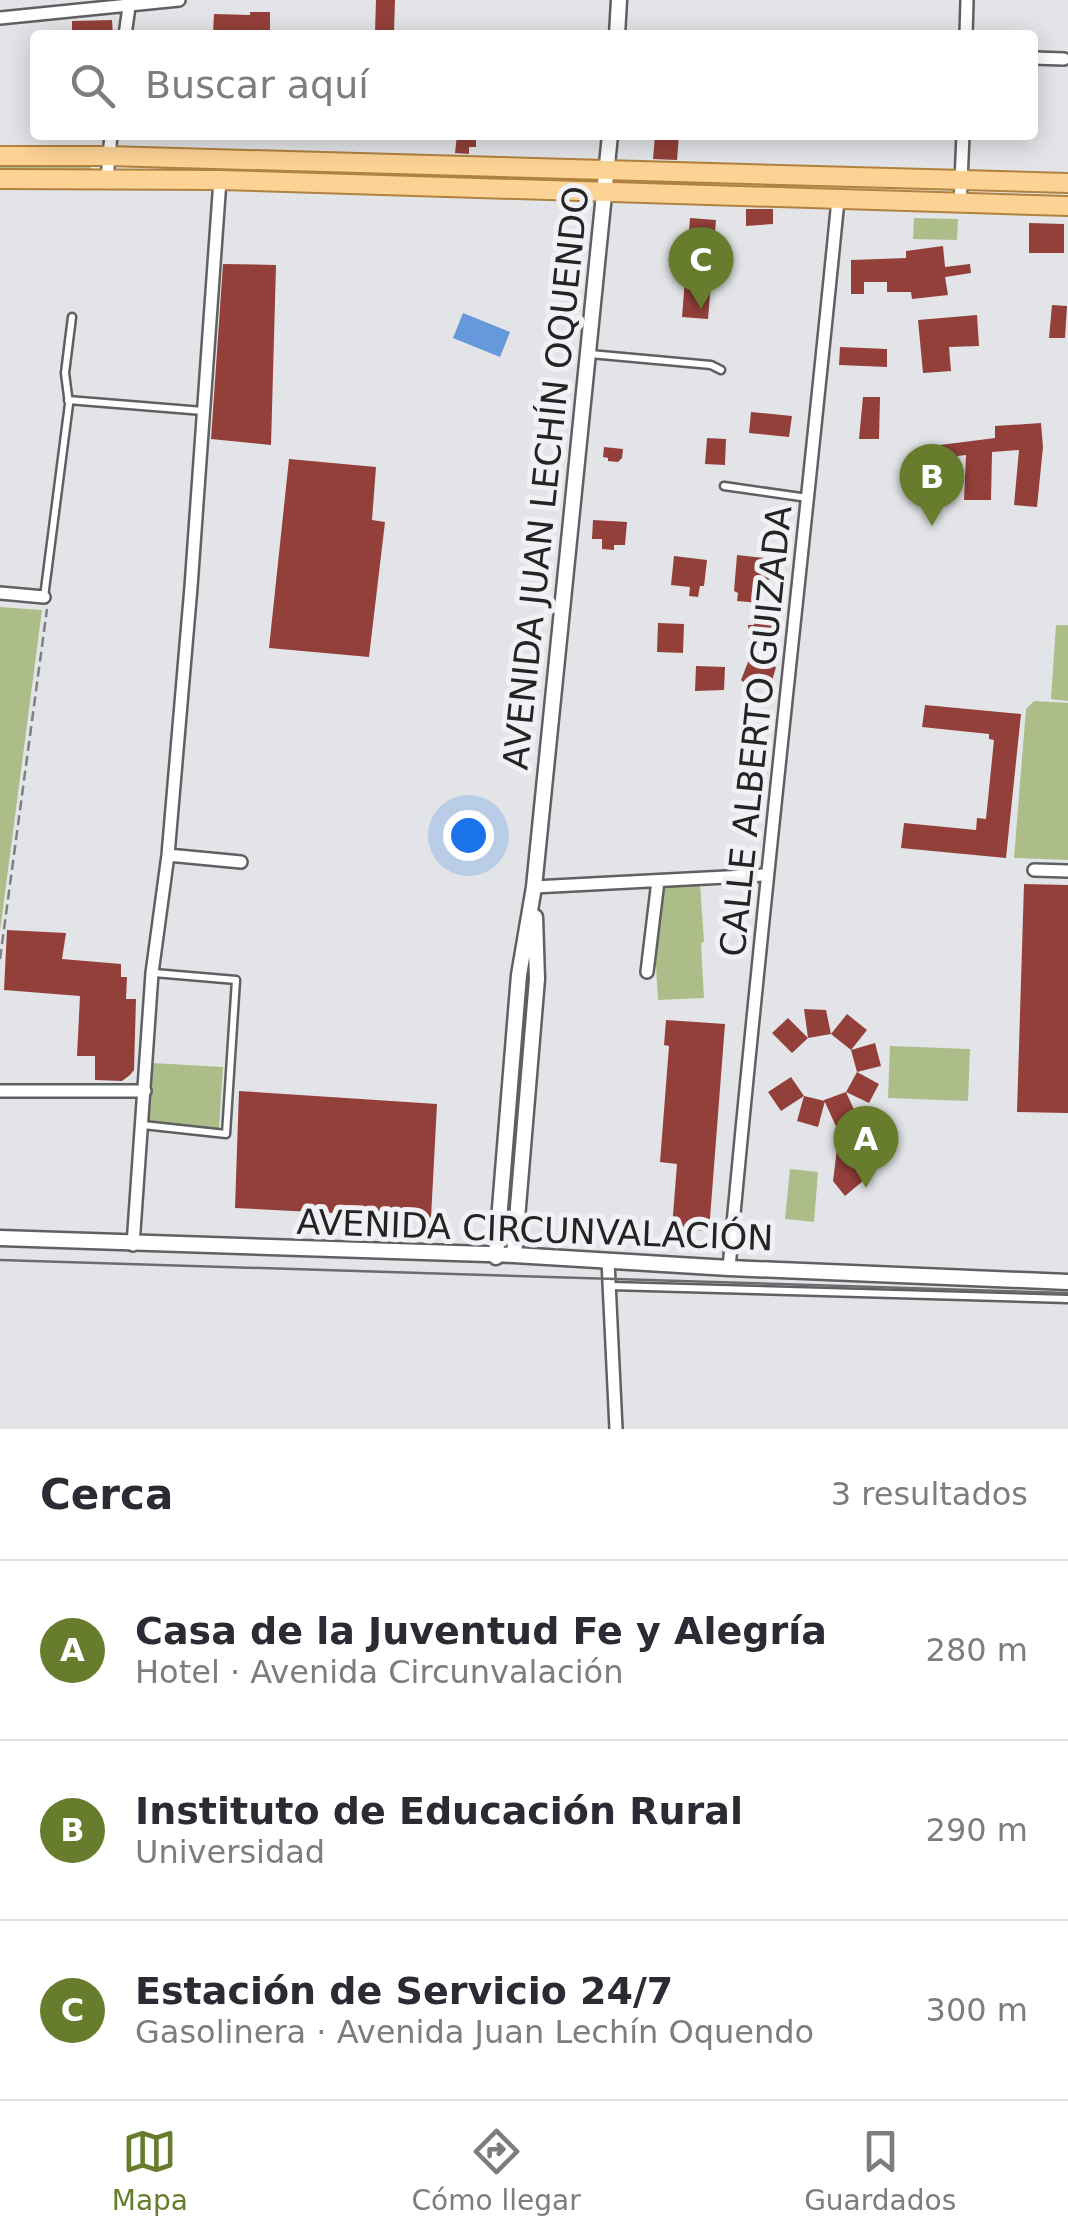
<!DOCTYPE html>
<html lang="es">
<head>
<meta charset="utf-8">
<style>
	:root { --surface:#fff; --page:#f7f7f7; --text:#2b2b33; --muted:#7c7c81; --line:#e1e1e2; --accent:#677c2d }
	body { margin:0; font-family:"DejaVu Sans",sans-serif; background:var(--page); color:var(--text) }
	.you { position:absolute; left:468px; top:835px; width:35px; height:35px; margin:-25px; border:8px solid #fff; border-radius:50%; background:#1a73e8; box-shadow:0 0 0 15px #1a73e833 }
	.badge { display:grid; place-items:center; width:65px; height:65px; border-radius:50%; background:var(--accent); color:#fff; font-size:32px; font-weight:700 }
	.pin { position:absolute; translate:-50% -82px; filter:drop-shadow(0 2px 5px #0008) }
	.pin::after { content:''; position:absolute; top:52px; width:35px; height:30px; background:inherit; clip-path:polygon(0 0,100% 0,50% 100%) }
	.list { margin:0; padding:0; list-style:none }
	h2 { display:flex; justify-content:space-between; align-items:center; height:130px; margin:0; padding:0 40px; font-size:42px }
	h2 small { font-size:32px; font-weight:400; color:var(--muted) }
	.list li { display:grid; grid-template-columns:65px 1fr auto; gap:30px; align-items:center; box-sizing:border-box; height:180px; padding:0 40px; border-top:2px solid var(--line) }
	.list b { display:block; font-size:38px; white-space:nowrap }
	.list p { margin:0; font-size:32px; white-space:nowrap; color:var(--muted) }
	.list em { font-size:32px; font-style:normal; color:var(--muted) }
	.icon { flex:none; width:55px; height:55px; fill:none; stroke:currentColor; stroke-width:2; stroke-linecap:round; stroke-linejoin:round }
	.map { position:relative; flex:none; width:1068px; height:1429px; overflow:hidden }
	.search { position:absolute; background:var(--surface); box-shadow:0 5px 25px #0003; left:30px; right:30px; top:30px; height:110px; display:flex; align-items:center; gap:25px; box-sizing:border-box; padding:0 35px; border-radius:10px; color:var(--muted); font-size:38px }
	.sheet { height:670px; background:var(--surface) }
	nav { display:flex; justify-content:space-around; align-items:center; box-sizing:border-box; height:140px; border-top:2px solid var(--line); background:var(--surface); font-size:28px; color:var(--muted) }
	nav a { display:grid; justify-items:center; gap:5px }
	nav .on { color:var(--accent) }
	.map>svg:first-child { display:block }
	.green { fill:#adbd8a }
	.water { fill:#6699dc }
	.building { fill:#93403a }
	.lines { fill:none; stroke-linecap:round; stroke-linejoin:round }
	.service-casing { stroke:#5f6062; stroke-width:11 }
	.minor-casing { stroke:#5f6062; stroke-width:16 }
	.tertiary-casing { stroke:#5f6062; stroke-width:19 }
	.primary-casing { stroke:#b08240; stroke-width:22 }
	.path { stroke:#7f7f81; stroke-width:2.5; stroke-dasharray:10 5; stroke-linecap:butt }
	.service { stroke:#fff; stroke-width:6 }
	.minor { stroke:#fff; stroke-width:11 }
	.tertiary { stroke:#fff; stroke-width:14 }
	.primary { stroke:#fdd295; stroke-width:18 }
	.tram { stroke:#6c6c6e; stroke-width:2.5 }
	.labels { text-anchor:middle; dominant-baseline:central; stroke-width:10; stroke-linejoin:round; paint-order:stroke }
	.street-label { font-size:35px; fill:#242425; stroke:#f0f1f4 }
</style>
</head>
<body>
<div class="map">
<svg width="1068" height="1429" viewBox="0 0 1068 1429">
	<rect width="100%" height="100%" fill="#e3e4e7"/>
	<!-- green -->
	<path class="green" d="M0,164L91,165L90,174L0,173Z
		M914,218L958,219L957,240L913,239Z
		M0,607L42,610L0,931Z
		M1056,625H1068V701L1051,699Z
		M1034,701L1068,703V860L1014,858L1026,709Z
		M700,883L704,942L701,943L704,998L658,1000C657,973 649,905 666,885Z
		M890,1046L970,1049L968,1101L888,1098Z
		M153,1063L223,1067L219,1129L149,1123Z
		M790,1169L818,1172L814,1222L785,1219Z"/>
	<!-- water -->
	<path class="water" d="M463,313L510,332L500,357L453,338Z"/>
	<!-- building -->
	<path class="building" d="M376,0H395L394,32H375Z
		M250,12H270V35L213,33L214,14L250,15Z
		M112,20L113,35H72V21Z
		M457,135H476V147H469V154L455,153Z
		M655,135H679L677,160L653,159Z
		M746,209H773V224L746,226Z
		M690,218L716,220L708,319L682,317Z
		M1029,223L1064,224V253H1029Z
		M943,246L945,267L970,264L971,273L945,277L948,295L912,299L911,292H887V282H864V294H851V260L906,258V251Z
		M223,264L276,265L271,445L211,439Z
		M1052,305L1067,306L1065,338H1049Z
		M977,315L979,346L949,347L951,371L923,373L918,320Z
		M840,347L887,349V367L839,365Z
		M863,397H880L879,439H859Z
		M751,412L792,416L789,437L749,433Z
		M1041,423L1043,447L1037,507L1014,505L1019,450L992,452L991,500H964L966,455L934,459L932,446L995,438V426Z
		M707,438L726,439L725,465L705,464Z
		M604,447L623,449L622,458L618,462L608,461V458L603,457Z
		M289,459L376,467L372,520L385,522L369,657L269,648Z
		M593,520L627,522L625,545H614V550L602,549V539H592Z
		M737,555L773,559L772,577L761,586L760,603L737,601L738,593L734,591Z
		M674,556L707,560L704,586H700L698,597L689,596L690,587L671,585Z
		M773,616L779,645H774L769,665L776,667L770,688L746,684L741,680L750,657L748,625H754V617Z
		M658,623L684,624L683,653L657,652Z
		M696,666L725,667L724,690L695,691Z
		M925,705L1021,714L1006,858L901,848L904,823L976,830L977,818L986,819L994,740L989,739V734L922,727Z
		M1024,884L1068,885V1113L1017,1112Z
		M7,930L66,933L62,959L121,964V977H127L126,999H136L134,1070L130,1075L122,1081L95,1080V1056H77L80,996L4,990Z
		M804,1009L826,1010L831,1034L808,1038Z
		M847,1014L867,1030L851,1050L831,1034Z
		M788,1018L808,1038L792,1053L772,1033Z
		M666,1020L725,1024L709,1231L672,1228L677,1164L660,1162L669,1046L664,1045Z
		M875,1043L881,1066L857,1072L851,1050Z
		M857,1072L879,1084L869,1103L846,1092Z
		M791,1077L804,1096L781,1111L768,1092Z
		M239,1091L437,1104L431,1218L235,1208Z
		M846,1092L857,1116L845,1121L875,1160V1171L845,1196L833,1181L839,1133L824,1100Z
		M804,1096L825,1101L818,1127L797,1121Z"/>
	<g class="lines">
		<!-- service casing -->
		<g class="service-casing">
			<path id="service" d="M590,354L711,365L721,370
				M68,400L203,411
				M724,486L808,498
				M44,597L69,404L65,373L72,317
				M143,1125L226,1134L236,980L154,973
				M611,1286L1068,1299"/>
		</g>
		<!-- minor casing -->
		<g class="minor-casing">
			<path id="minor" d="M0,18L179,0
				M125,35L130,0
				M966,35L967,0
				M1033,58L1064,59
				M107,179L111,135
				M960,204L963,135
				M0,593L44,597
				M168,855L241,862
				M1034,870L1068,871
				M534,887L766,875
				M647,972L658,881
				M0,1091H145
				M133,1245L152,973L168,855L191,587L220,180
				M608,1261L616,1429
				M729,1268C761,912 803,556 838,200"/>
		</g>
		<!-- tertiary casing -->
		<g class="tertiary-casing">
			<path id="tertiary" d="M617,35L619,0
				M0,1238L514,1255L729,1268L1068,1282
				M514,1255L537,979L535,917
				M496,1257L519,975L534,887L610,135"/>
		</g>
		<!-- primary casing -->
		<g class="primary-casing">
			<path id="primary" d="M0,156H108L1068,183
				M0,179L220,180L1068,206"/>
		</g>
		<!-- path -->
		<path class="path" d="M0,959L47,609"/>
		<!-- service -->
		<use href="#service" class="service"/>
		<!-- minor -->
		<use href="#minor" class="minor"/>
		<!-- tertiary -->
		<use href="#tertiary" class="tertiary"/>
		<!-- primary -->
		<use href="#primary" class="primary"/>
		<!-- tram -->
		<path class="tram" d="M0,1260L1068,1293"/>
	</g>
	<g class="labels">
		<!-- street labels -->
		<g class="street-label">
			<text transform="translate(546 478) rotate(-84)">AVENIDA JUAN LECHÍN OQUENDO</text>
			<text transform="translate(756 731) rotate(-84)">CALLE ALBERTO GUIZADA</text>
			<text transform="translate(535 1230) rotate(2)">AVENIDA CIRCUNVALACIÓN</text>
		</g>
	</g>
</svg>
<div class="you"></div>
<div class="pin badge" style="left:866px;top:1188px">A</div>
<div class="pin badge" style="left:932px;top:526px">B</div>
<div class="pin badge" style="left:701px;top:309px">C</div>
<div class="search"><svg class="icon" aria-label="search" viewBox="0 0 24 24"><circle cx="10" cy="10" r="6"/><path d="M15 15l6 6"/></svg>Buscar aquí</div>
</div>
<section class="sheet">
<h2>Cerca<small>3 resultados</small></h2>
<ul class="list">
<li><span class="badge">A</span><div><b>Casa de la Juventud Fe y Alegría</b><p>Hotel · Avenida Circunvalación</p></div><em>280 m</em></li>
<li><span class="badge">B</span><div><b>Instituto de Educación Rural</b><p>Universidad</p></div><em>290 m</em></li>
<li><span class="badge">C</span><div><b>Estación de Servicio 24/7</b><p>Gasolinera · Avenida Juan Lechín Oquendo</p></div><em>300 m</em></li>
</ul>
</section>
<nav>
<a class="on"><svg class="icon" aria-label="map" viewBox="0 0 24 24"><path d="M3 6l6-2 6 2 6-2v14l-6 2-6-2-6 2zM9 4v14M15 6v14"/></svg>Mapa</a>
<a><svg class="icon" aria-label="directions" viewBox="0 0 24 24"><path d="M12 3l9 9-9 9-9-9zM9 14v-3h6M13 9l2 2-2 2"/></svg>Cómo llegar</a>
<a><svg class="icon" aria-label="saved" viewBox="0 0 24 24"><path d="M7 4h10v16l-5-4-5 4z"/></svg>Guardados</a>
</nav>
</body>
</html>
